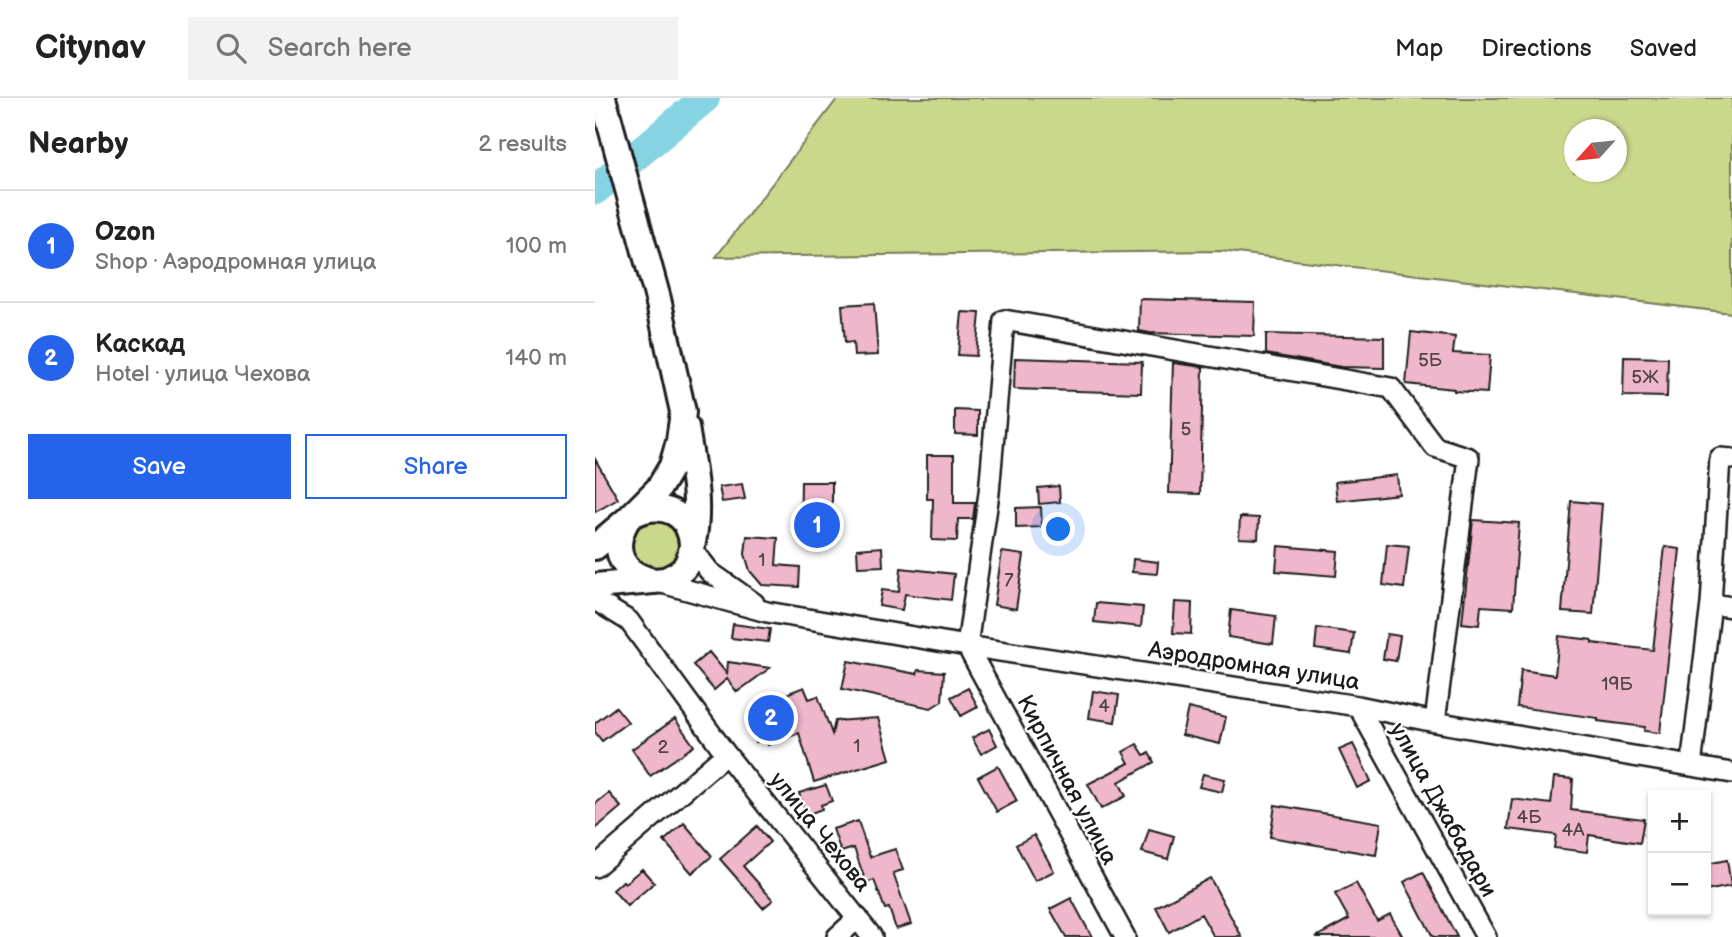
<!DOCTYPE html>
<html lang="en">
<head>
<meta charset="utf-8">
<style>
	:root { --surface:#fff; --page:#f2f2f2; --text:#222; --muted:#767676; --line:#e0e0e0; --accent:#2563eb }
	body { margin:0; font-family:"Balsamiq Sans",sans-serif; background:var(--page); color:var(--text) }
	.controls { position:absolute; right:21px; bottom:21px; display:grid; overflow:hidden; border-radius:0px; box-shadow:0 2px 5px #0004 }
	.controls button { width:63px; height:63px; display:grid; place-items:center; padding:0; border:0; border-bottom:2px solid var(--line); background:var(--surface); color:var(--text); font:35px sans-serif }
	.compass { position:absolute; left:969px; top:21px; width:63px; height:63px; border-radius:50%; background:var(--surface); box-shadow:0 2px 5px #0004; rotate:243deg }
	.you { position:absolute; left:464px; top:432px; width:24px; height:24px; margin:-18px; border:5px solid #fff; border-radius:50%; background:#1a73e8; box-shadow:0 0 0 10px #1a73e833 }
	.badge { display:grid; place-items:center; width:46px; height:46px; border-radius:50%; background:var(--accent); color:#fff; font-size:23px; font-weight:700 }
	.pin { position:absolute; translate:-50% -50%; border:4px solid #fff; box-shadow:0 2px 7px #0006 }
	.list { margin:0; padding:0; list-style:none }
	h2 { display:flex; justify-content:space-between; align-items:center; height:91px; margin:0; padding:0 28px; font-size:30px }
	h2 small { font-size:23px; font-weight:400; color:var(--muted) }
	.list li { display:grid; grid-template-columns:46px 1fr auto; gap:21px; align-items:center; box-sizing:border-box; height:112px; padding:0 28px; border-top:2px solid var(--line) }
	.list b { display:block; font-size:26px; white-space:nowrap }
	.list p { margin:0; font-size:23px; white-space:nowrap; color:var(--muted) }
	.list em { font-size:23px; font-style:normal; color:var(--muted) }
	.actions { display:flex; gap:14px; padding:21px 28px }
	.actions a { flex:1; padding:16px 0; border:2px solid var(--accent); border-radius:0px; text-align:center; font-size:24px; color:var(--accent) }
	.actions .main { background:var(--accent); color:#fff }
	.icon { flex:none; width:38px; height:38px; fill:none; stroke:currentColor; stroke-width:2; stroke-linecap:round; stroke-linejoin:round }
	.map { position:relative; flex:none; width:1137px; height:839px; overflow:hidden }
	header { display:flex; align-items:center; gap:42px; box-sizing:border-box; height:98px; padding:0 35px; background:var(--surface); border-bottom:2px solid var(--line) }
	header strong { font-size:33px }
	nav { display:flex; gap:38px; margin-inline-start:auto; font-size:24px }
	.search { width:490px; height:63px; background:var(--page); display:flex; align-items:center; gap:18px; box-sizing:border-box; padding:0 24px; border-radius:0px; color:var(--muted); font-size:26px }
	main { display:flex }
	aside { flex:1; background:var(--surface) }
	.map>svg:first-child { display:block }
	.green { fill:#cad88c; stroke:#737a54; stroke-width:2; fill-rule:evenodd }
	.lines { fill:none; stroke-linecap:round; stroke-linejoin:round }
	.river { stroke:#86d4e3; stroke-width:30 }
	.building { fill:#efb7cc; stroke:#1c1c1c; stroke-width:2 }
	.minor-casing { stroke:#1c1c1c; stroke-width:24 }
	.major-casing { stroke:#1c1c1c; stroke-width:30 }
	.minor { stroke:#fff; stroke-width:19 }
	.major { stroke:#fff; stroke-width:24 }
	.labels { text-anchor:middle; dominant-baseline:central; stroke-width:5; stroke-linejoin:round; paint-order:stroke }
	.number-label { font-size:19px; fill:#514348 }
	.street-label { font-size:23px; fill:#1c1c1c; stroke:#fff }
</style>
</head>
<body>
<header>
<strong>Citynav</strong>
<div class="search"><svg class="icon" aria-label="search" viewBox="0 0 24 24"><circle cx="10" cy="10" r="6"/><path d="M15 15l6 6"/></svg>Search here</div>
<nav><a>Map</a><a>Directions</a><a>Saved</a></nav>
</header>
<main>
<aside>
<h2>Nearby<small>2 results</small></h2>
<ul class="list">
<li><span class="badge">1</span><div><b>Ozon</b><p>Shop · Аэродромная улица</p></div><em>100 m</em></li>
<li><span class="badge">2</span><div><b>Каскад</b><p>Hotel · улица Чехова</p></div><em>140 m</em></li>
</ul>
<div class="actions"><a class="main">Save</a><a>Share</a></div>
</aside>
<div class="map">
<svg width="1137" height="839" viewBox="0 0 1137 839">
	<rect width="100%" height="100%" fill="#fff"/>
	<filter id="ink" filterUnits="userSpaceOnUse"><feTurbulence type="fractalNoise" baseFrequency=".0143" numOctaves="2"/><feDisplacementMap in="SourceGraphic" scale="14" xChannelSelector="R" yChannelSelector="G"/><feConvolveMatrix kernelMatrix="1 2 1 2 8 2 1 2 1" color-interpolation-filters="sRGB"/></filter>
	<g filter="url(#ink)">
		<!-- green -->
		<path class="green" d="M243,0H1137V215L625,153L121,159ZM979,32H1021V74H979Z
			M38 446a24 24 0 1 1 48 0a24 24 0 1 1-48 0Z"/>
		<g class="lines">
			<!-- river -->
			<path class="river" d="M0,92L110,0"/>
		</g>
		<!-- building -->
		<path class="building" d="M545,201L660,204L659,238L555,235L544,233Z
			M279,205L283,257L259,258L258,244L250,245L247,207Z
			M367,214L385,215L381,258L363,257Z
			M816,234L860,239L858,255L895,257L892,295L859,293V291L811,286Z
			M671,236L789,239V270L746,269L671,256Z
			M1029,259L1073,260L1072,299L1028,298Z
			M420,260L547,264L546,295L419,291Z
			M578,265L608,269L605,396L574,395Z
			M360,312L383,313V337L360,336Z
			M332,357H359V405H380L378,421H363L362,443L337,442L338,401H332Z
			M0,361L23,401L0,414Z
			M802,377L804,396L742,403L740,384Z
			M206,384H237V442H205Z
			M147,386L150,401L127,404L124,389Z
			M464,388L465,404L444,406L443,390Z
			M976,403L1007,406L998,516L967,514Z
			M446,409L447,429L421,430V410Z
			M645,419L664,420L663,441L644,440Z
			M878,422L924,425L918,510L886,508L884,527L867,525Z
			M152,438L183,440L181,467L205,469L204,489L167,487L155,473L150,456Z
			M792,446L814,448L809,490L788,487Z
			M683,448L743,453L741,478L681,473Z
			M287,449L288,468L263,469L262,451Z
			M1070,449L1085,451L1065,635L1049,633L1050,629L1003,623V620L922,609L926,572L960,577L964,538L997,542V545L1058,552Z
			M407,454L429,457L421,511L399,507Z
			M538,461L563,464L562,476L537,474Z
			M306,470L359,476L356,502L310,496L307,512L284,508L287,492L304,494Z
			M580,504L597,505L596,536L578,535Z
			M501,505L548,509L546,529L499,524Z
			M636,512L681,518L678,546L633,539Z
			M138,526L175,531L173,544L136,540Z
			M722,530L759,535L756,556L720,551Z
			M792,536L805,538L801,563L788,561Z
			M114,554L132,576L133,564L175,570L142,594L132,581L119,592L98,567Z
			M253,563L322,576L323,572L349,574L347,603L336,610L247,591Z
			M209,589L214,601L223,598L237,636L240,623L283,620L295,661L219,684L204,635L173,647L171,641L161,644L154,623L190,610L186,598Z
			M373,590L383,609L366,618L356,599Z
			M498,593L524,597L520,624L494,620Z
			M21,609L33,624L7,643L0,634V625Z
			M593,610L631,619L625,646L587,637Z
			M80,621L99,648L55,678L37,651Z
			M394,631L402,647L386,656L377,640Z
			M542,646L549,657L554,655L559,664L524,684L531,698L506,711L493,686L534,665L528,654Z
			M758,646L776,683L762,690L744,652Z
			M403,668L422,703L402,714L383,679Z
			M608,676L630,681L627,694L604,689Z
			M959,679L978,681L976,712L1049,721L1045,745L994,737L992,754L959,750L961,737L913,731L917,701L956,706Z
			M231,687L237,703L226,707L227,711L211,717L204,695Z
			M14,695L26,709L0,731V706Z
			M680,707L786,725L781,757L675,739Z
			M263,723L275,759L300,751L308,772L298,775L316,826L301,831L294,810L290,811L279,782L271,785L259,750L246,754L238,731Z
			M89,725L117,758L97,775L69,743Z
			M162,728L175,744L148,768L178,802L168,810L125,761Z
			M554,731L579,738L573,761L547,754Z
			M439,737L459,773L440,783L421,747Z
			M1132,762L1136,788L1111,793V766Z
			M47,771L59,785L32,808L18,792L28,783L30,785Z
			M828,774L862,839H838L809,784Z
			M615,780L647,839H619L606,816L574,834L561,809Z
			M761,785L782,823L795,816L808,839H721L754,821L740,796Z
			M476,800L497,839H471L455,811Z"/>
		<g class="lines">
			<!-- minor casing -->
			<g class="minor-casing">
				<path id="minor" d="M97,451L115,474L159,505
					M60,483L172,514L372,548L763,608L840,624L1137,675
					M0,502L34,523L131,656L277,839
					M1116,506L1137,509
					M763,608L891,839
					M1096,668L1116,506L1125,360L1137,361
					M0,769L131,656
					M242,839L263,820
					M530,839L372,548L394,395L409,222L796,290L840,349L874,360L840,624"/>
			</g>
			<!-- major casing -->
			<g class="major-casing">
				<path id="major" d="M39,416C67,403 95,414 97,447
					M32,422C15,452 26,476 59,483
					M0,449L32,422L64,390L77,368L84,343L88,314L63,201L8,0
					M0,488L70,482C77,479 84,476 89,470C95,463 96,453 98,444C106,404 97,369 91,329"/>
			</g>
			<!-- minor -->
			<use href="#minor" class="minor"/>
			<!-- major -->
			<use href="#major" class="major"/>
		</g>
	</g>
	<g class="labels">
		<!-- number labels -->
		<g class="number-label">
			<text x="835" y="262">5Б</text>
			<text x="1050" y="279">5Ж</text>
			<text x="591" y="331">5</text>
			<text x="167" y="462">1</text>
			<text x="414" y="482">7</text>
			<text x="1022" y="586">19Б</text>
			<text x="509" y="608">4</text>
			<text x="262" y="648">1</text>
			<text x="68" y="649">2</text>
			<text x="934" y="719">4Б</text>
			<text x="978" y="732">4А</text>
		</g>
		<!-- street labels -->
		<g class="street-label">
			<text transform="translate(659 568) rotate(9)">Аэродромная улица</text>
			<text transform="translate(472 682) rotate(62)">Кирпичная улица</text>
			<text transform="translate(848 712) rotate(61)">улица Джабадари</text>
			<text transform="translate(225 734) rotate(51)">улица Чехова</text>
		</g>
	</g>
</svg>
<div class="controls">
<button>+</button>
<button>−</button>
</div>
<svg class="compass" viewBox="-18 -18 36 36"><path d="M0-13l5 13h-10z" fill="#e53935"/><path d="M0 13l5-13h-10z" fill="#767676"/></svg>
<div class="you"></div>
<div class="pin badge" style="left:222px;top:427px">1</div>
<div class="pin badge" style="left:176px;top:620px">2</div>
</div>
</main>
</body>
</html>
